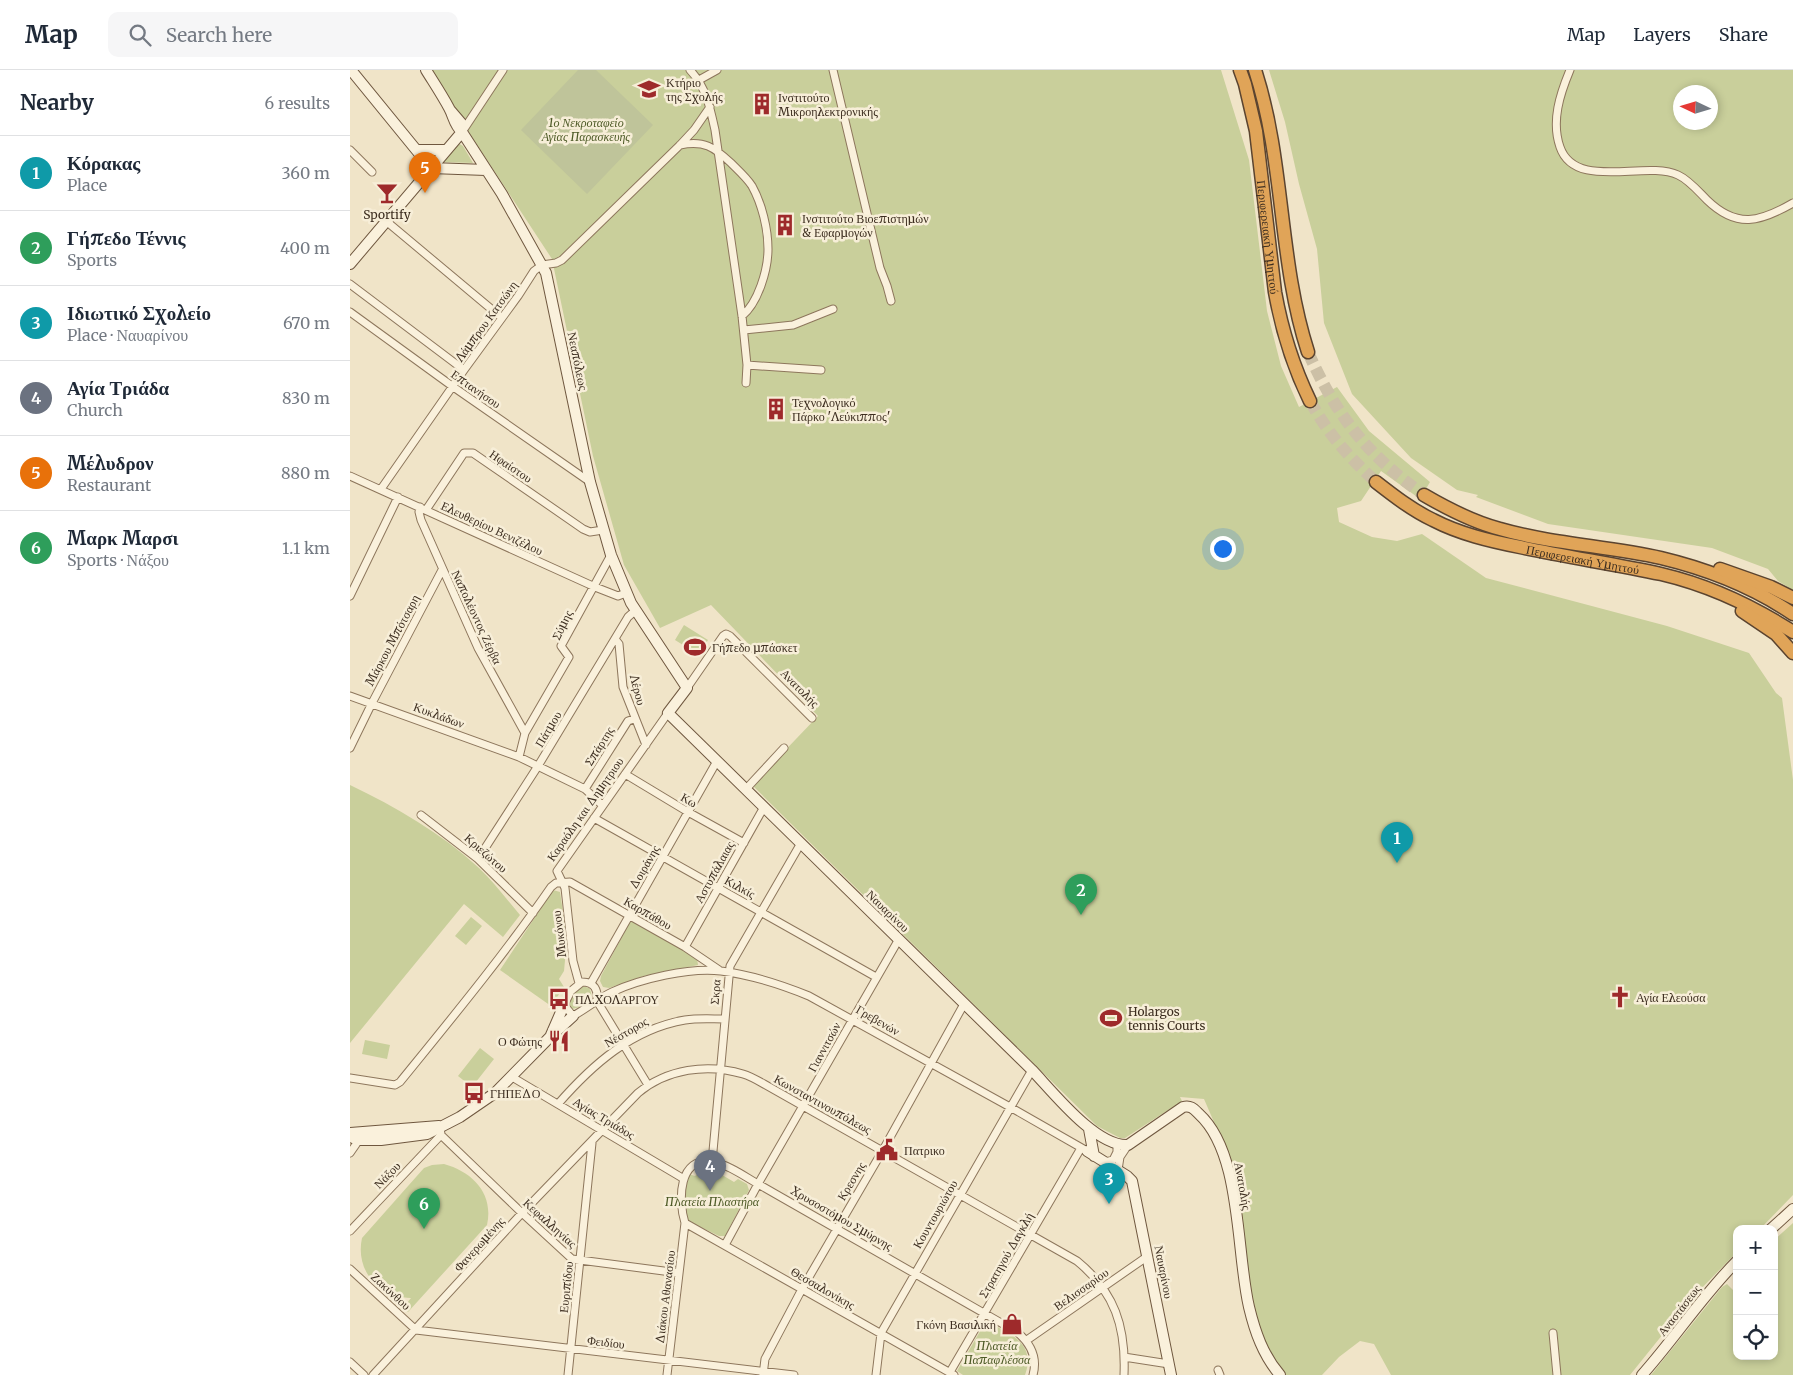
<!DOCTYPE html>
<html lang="en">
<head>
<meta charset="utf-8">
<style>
	:root { --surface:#fff; --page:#f6f6f7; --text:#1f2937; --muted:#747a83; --line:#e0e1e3; --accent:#db2777 }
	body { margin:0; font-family:Merriweather,serif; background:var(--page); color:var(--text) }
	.controls { position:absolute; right:15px; bottom:15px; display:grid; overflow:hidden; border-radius:10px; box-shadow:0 2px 8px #0003 }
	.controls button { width:45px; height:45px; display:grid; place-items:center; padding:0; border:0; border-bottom:1px solid var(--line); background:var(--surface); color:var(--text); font:25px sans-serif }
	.compass { position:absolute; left:1323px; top:15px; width:45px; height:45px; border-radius:50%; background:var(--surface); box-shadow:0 2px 8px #0003; rotate:274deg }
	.you { position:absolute; left:872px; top:478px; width:18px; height:18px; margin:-12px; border:4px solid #fff; border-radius:50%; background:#1a73e8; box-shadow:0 0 0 8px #1a73e833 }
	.badge { display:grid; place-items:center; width:32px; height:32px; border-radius:50%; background:var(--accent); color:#fff; font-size:16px; font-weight:700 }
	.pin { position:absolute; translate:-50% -41px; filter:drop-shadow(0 1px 2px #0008) }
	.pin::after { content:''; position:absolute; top:26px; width:18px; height:15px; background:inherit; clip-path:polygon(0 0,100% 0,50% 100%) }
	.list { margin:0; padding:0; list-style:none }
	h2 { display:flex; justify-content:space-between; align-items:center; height:65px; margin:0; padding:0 20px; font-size:21px }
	h2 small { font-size:16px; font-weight:400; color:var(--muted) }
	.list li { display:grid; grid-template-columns:32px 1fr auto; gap:15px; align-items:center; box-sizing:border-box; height:75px; padding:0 20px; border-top:1px solid var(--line) }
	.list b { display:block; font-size:19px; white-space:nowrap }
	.list p { margin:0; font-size:16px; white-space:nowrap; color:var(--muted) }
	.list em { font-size:16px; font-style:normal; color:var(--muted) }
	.icon { flex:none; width:28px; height:28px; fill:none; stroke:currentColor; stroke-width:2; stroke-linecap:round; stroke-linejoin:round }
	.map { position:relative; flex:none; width:1443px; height:1305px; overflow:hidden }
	header { display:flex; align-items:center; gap:30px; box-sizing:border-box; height:70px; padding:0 25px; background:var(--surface); border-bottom:1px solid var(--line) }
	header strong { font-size:24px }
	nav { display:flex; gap:28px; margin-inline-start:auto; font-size:18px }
	.search { width:350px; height:45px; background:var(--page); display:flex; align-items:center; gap:12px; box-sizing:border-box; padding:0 18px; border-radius:10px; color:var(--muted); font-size:19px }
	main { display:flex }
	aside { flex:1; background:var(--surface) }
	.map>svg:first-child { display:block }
	.green { fill:#c9cf9b; fill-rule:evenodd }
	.cemetery { fill:#bfc49a }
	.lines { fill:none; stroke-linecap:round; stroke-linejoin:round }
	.highway-tunnel { stroke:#ccc0a6; stroke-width:12; stroke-dasharray:12 6; stroke-linecap:butt }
	.street-casing { stroke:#8d765c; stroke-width:9 }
	.secondary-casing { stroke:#6f573f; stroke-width:12 }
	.highway-casing { stroke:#5b4430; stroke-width:15 }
	.street { stroke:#faf1dc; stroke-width:7 }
	.secondary { stroke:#faf1dc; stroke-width:10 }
	.highway { stroke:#e0a458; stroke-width:12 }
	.labels { text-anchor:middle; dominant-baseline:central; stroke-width:5; stroke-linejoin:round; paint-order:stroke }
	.poi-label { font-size:12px; fill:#3d2e20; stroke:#f7eed8; text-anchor:start }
	.park-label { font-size:12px; font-style:italic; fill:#4d5a26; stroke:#f7eed8 }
	.street-label { font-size:12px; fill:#3d2e20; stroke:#f7eed8 }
</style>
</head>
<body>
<header>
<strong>Map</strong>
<div class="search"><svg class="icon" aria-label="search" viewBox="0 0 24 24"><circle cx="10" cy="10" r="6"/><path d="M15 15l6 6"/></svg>Search here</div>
<nav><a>Map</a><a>Layers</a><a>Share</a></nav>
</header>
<main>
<aside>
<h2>Nearby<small>6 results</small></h2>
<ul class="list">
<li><span class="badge" style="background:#0f9aa8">1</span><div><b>Κόρακας</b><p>Place</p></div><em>360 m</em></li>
<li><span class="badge" style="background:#2e9e5b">2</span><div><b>Γήπεδο Τέννις</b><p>Sports</p></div><em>400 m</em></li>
<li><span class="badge" style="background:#0f9aa8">3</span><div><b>Ιδιωτικό Σχολείο</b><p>Place · Ναυαρίνου</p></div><em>670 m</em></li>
<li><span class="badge" style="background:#6b7280">4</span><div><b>Αγία Τριάδα</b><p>Church</p></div><em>830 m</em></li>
<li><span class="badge" style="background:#e8710a">5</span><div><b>Μέλυδρον</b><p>Restaurant</p></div><em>880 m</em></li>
<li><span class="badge" style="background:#2e9e5b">6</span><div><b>Μαρκ Μαρσι</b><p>Sports · Νάξου</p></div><em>1.1 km</em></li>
</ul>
</aside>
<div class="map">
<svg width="1443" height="1305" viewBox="0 0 1443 1305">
	<rect width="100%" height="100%" fill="#f0e4c8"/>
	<!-- green -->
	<path class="green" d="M82,0H871L899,90L917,241L931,296L949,337L987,317L1019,361L1080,412L1070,429L1031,401L1011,431L987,438L989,452L1022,467L1047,471L1072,464L1136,508L1317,556L1399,583L1426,623L1432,628L1443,710V1125L1410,1159H1387V1182L1342,1228L1280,1305H1041L1024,1274L1010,1271L989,1287L972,1305H933L910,1268L870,1066L854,1029L830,1027L832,1031L775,1068H770L747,1056L402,715L468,646L361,535L310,558L274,495L243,386L202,189L122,67Z
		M919,0H1443V520L1428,511L1418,499L1362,478L1198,454L1126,427L1128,425L1107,420L1061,388L1002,324L974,253L967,179L949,114L935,52ZM1330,22H1360V52H1330Z
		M108,73L113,76L123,93L92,92Z
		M334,555L358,570L349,585L325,570Z
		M0,715C46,737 91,763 129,798C144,812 157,830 170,845L153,867L114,834L0,973Z
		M203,820L210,822L217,869L214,901L209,909L214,917L201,936L150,900Z
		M121,847L132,856L116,875L105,866Z
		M281,850L347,888L348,895L294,906L259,918L253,917L250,911L251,906Z
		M232,916L239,918C247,930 232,938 221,939L217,933L223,922Z
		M15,970L40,975L37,989L12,984Z
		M130,978L144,989L122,1017L108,1006Z
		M94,1094C123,1102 144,1124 137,1155L58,1242L53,1238L61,1228C28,1227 5,1200 12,1168L74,1098L82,1095Z
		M362,1099L384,1112L388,1109L397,1114L399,1120L375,1166H369L338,1151C330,1139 334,1117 339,1104L345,1106L354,1100Z
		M1443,1153V1305H1301L1372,1217L1377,1214L1387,1224V1286H1424V1170Z
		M636,1251C658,1263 687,1272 675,1305H613L607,1301Z"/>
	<!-- cemetery -->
	<path class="cemetery" d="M228,0H246L303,55L237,124L171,60Z"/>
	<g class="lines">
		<!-- highway-tunnel -->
		<path class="highway-tunnel" d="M958,282C986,345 1017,385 1074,425
			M960,331C979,365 998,386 1026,412"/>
		<!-- street casing -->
		<g class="street-casing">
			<path id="street" d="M340,0C356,17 360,37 365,60L392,246L397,295L396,313
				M483,0L530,198L537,216L541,231
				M1220,0C1210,24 1201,51 1210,77C1225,121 1295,90 1328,105C1339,110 1348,121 1357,130C1387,159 1410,152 1443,133
				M349,10L367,0
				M112,62L153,0
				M330,75C354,70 364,77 381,93C388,100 397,108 402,116C412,134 418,159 418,179C418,200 408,233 392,246
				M0,80L22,102
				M36,151L152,248
				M0,214L114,300
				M0,242L102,316L240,412
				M394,260L443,255L483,239
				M397,295L471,300
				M0,406L245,517L268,526L276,523
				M31,419L114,300L168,226L184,201L192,195L206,193L212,190L330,75L344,60L360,37
				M70,437L69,442L71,450L128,578L175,663
				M76,440L114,383H123L233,459L240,462L253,460
				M0,526L48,427
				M265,569L269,574L273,617L296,675
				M337,618L373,566L376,564L380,566L462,648
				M0,626L169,687L235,719L252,735
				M0,678L22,633L92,500
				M169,687L175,663L219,587L211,576L261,485
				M275,704L338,742L394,773
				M235,719L278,651L284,649
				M396,719L434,678
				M71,745L128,789L183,843
				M244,748L526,907
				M128,789L188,696L278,547L286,540
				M335,877L414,737
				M229,913L223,891L215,818L207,801L318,643
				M241,913L367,691
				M247,931C248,920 245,912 232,912L221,921L214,935L223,946C236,939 249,928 262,922C290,909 340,897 371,901C401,905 430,914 459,926L660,1037L737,1081
				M247,931L298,1015
				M162,1007L334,1109
				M0,1008L45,1015L50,1012C102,948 154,885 201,817L206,813L220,812L335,877L369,900
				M208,1034C242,995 282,959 335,950C348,948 361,949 374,949
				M90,1056L91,1065L172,1143L222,1189L329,1203
				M0,1083L9,1070
				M362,1092L380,896L451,773
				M755,1092L763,1090L767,1082V1074
				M768,1100L770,1087L778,1075
				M335,1153L604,1305
				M0,1161L91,1065
				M375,1175L408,1114L549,869
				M0,1199L66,1260L444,1305
				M1203,1263L1207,1305
				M677,1270L798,1186
				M774,1287L819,1294
				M0,1292L14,1305
				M868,1300L870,1305
				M600,1302L731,1078
				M23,1305L172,1143L288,1023C317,999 357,993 393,1004C400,1006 407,1010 414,1014L727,1191C765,1222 776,1257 774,1305
				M218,1305L242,1073
				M317,1305L335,1153C328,1131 328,1085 363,1092C379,1095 394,1106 408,1114L667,1262C680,1273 688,1287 683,1305
				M413,1305L415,1289L452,1219L533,1080L614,934
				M526,1305L531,1263L682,1000"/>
		</g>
		<!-- secondary casing -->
		<g class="secondary-casing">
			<path id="secondary" d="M1,0L81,98
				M76,0C84,13 92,25 99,38C104,47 104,55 112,62V54L100,40
				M67,80H96
				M81,98L136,100
				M0,194L112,62L152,124L196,203L240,412L261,485L281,533L337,618L318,643L682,1000C703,1022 746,1077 778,1075L833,1037C841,1035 844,1039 849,1044C892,1083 886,1182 899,1237C905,1262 913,1285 930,1305
				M201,965L214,935
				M739,1059L744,1086
				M0,1063L89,1056
				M0,1067L9,1070H31L77,1064L110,1047L145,1023L199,968L223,946
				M737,1081L777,1106L782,1111L821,1305
				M1421,1159L1443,1139
				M1292,1305C1325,1268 1352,1226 1387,1191"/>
		</g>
		<!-- highway casing -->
		<g class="highway-casing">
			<g id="highway">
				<path id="s1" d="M890,0L895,14L906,61L925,222C932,261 943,296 960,331"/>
				<path d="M905,0C935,92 928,190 958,282"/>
				<path id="s2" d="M1026,412C1044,426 1062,440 1083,450C1110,464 1140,471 1170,477C1217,487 1264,494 1311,504C1358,515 1403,536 1443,562"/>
				<path d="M1074,425C1098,439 1123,452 1150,459C1202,474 1258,476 1311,488C1357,499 1403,517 1443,544"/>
				<path d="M1370,499L1421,517L1443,528"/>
				<path d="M1392,541L1426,564L1443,583"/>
			</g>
		</g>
		<!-- street -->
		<use href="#street" class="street"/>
		<!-- secondary -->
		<use href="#secondary" class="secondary"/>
		<!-- highway -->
		<use href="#highway" class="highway"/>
	</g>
	<!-- icons -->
	<defs>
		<g id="school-bare" transform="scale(1.725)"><path d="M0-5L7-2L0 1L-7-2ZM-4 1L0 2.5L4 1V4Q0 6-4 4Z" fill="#9e2a2b" stroke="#f7eed8" stroke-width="2.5" paint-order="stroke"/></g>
		<g id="building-bare" transform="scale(1.725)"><path d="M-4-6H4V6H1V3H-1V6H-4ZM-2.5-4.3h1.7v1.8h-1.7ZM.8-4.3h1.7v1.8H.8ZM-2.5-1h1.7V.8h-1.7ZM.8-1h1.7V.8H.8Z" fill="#9e2a2b" stroke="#f7eed8" stroke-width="2.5" paint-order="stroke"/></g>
		<g id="bar-bare" transform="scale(1.725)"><path d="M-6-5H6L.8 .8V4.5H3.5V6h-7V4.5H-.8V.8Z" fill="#9e2a2b" stroke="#f7eed8" stroke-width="2.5" paint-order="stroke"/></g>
		<g id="stadium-bare" transform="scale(1.725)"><path d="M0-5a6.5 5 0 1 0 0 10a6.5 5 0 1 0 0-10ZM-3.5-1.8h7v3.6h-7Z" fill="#9e2a2b" stroke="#f7eed8" stroke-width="2.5" paint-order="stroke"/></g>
		<g id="church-bare" transform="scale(1.725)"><path d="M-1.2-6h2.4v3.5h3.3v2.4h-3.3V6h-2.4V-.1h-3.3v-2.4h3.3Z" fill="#9e2a2b" stroke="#f7eed8" stroke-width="2.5" paint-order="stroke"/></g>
		<g id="bus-bare" transform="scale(1.725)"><path d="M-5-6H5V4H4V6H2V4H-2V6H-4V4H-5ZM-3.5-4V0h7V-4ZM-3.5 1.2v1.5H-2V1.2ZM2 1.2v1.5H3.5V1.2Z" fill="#9e2a2b" stroke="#f7eed8" stroke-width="2.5" paint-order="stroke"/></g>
		<g id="restaurant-bare" transform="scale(1.725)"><path d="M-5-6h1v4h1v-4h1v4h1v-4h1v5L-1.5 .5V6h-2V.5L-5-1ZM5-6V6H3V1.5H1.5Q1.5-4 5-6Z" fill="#9e2a2b" stroke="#f7eed8" stroke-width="2.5" paint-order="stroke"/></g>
		<g id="civic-bare" transform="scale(1.725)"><path d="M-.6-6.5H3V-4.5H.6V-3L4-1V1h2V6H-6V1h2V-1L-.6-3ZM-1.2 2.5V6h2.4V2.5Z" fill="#9e2a2b" stroke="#f7eed8" stroke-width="2.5" paint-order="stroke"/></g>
		<g id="shop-bare" transform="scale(1.725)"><path d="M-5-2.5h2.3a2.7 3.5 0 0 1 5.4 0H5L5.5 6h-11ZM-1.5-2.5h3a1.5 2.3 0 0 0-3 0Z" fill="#9e2a2b" stroke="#f7eed8" stroke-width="2.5" paint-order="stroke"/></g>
	</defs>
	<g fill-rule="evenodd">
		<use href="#school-bare" x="299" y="19"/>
		<use href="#building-bare" x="412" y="34"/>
		<use href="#bar-bare" x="37" y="123"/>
		<use href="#building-bare" x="435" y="155"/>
		<use href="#building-bare" x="426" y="339"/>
		<use href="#stadium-bare" x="345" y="577"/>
		<use href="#church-bare" x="1270" y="927"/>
		<use href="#bus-bare" x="209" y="929"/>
		<use href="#stadium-bare" x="761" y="948"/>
		<use href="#restaurant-bare" x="209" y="971"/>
		<use href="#bus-bare" x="124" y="1023"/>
		<use href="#civic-bare" x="537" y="1080"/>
		<use href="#shop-bare" x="662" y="1254"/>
	</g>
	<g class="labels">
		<!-- poi labels -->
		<g class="poi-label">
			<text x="316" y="12">Κτήριο<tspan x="316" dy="14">της Σχολής</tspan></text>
			<text x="428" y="27">Ινστιτούτο<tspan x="428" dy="14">Μικροηλεκτρονικής</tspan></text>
			<text x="37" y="144" text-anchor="middle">Sportify</text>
			<text x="452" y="148">Ινστιτούτο Βιοεπιστημών<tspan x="452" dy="14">&amp; Εφαρμογών</tspan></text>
			<text x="442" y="332">Τεχνολογικό<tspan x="442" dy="14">Πάρκο 'Λεύκιππος'</tspan></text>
			<text x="362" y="577">Γήπεδο μπάσκετ</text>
			<text x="1286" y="927">Αγία Ελεούσα</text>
			<text x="225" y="929">ΠΛ.ΧΟΛΑΡΓΟΥ</text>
			<text x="778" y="941">Holargos<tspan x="778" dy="14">tennis Courts</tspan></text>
			<text x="192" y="971" text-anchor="end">Ο Φώτης</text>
			<text x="140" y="1023">ΓΗΠΕΔΟ</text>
			<text x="554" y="1080">Πατρικο</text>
			<text x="646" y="1254" text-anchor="end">Γκόνη Βασιλική</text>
		</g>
		<!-- park labels -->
		<g class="park-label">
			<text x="236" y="52">1ο Νεκροταφείο<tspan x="236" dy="14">Αγίας Παρασκευής</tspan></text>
			<text x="362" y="1131">Πλατεία Πλαστήρα</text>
			<text x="647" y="1275">Πλατεία<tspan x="647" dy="14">Παπαφλέσσα</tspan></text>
		</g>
		<!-- street labels -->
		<g class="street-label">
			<text stroke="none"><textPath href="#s1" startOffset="170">Περιφερειακή Υμηττού</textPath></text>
			<text transform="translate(136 251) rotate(-54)">Λάμπρου Κατσώνη</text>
			<text transform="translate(228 291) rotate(78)">Νεαπόλεως</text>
			<text transform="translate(126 319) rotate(35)">Επτανήσου</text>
			<text transform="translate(161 396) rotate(34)">Ηφαίστου</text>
			<text transform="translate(142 458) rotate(25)">Ελευθερίου Βενιζέλου</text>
			<text stroke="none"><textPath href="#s2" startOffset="224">Περιφερειακή Υμηττού</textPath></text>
			<text transform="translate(127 547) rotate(65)">Ναπολέοντος Ζέρβα</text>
			<text transform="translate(212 555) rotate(-64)">Σύμης</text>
			<text transform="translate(42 570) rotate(-62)">Μάρκου Μπότσαρη</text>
			<text transform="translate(450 618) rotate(45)">Ανατολής</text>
			<text transform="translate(288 620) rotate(75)">Λέρου</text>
			<text transform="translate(89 645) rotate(20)">Κυκλάδων</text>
			<text transform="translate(198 659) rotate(-59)">Πάτμου</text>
			<text transform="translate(249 676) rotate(-58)">Σπάρτης</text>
			<text transform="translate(339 730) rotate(30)">Κω</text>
			<text transform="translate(235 739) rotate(-55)">Καραόλη και Δημητριου</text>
			<text transform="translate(136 783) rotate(41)">Κριεζώτου</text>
			<text transform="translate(294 797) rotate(-60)">Δοιράνης</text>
			<text transform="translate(364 802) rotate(-61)">Αστυπάλαιας</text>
			<text transform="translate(390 817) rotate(29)">Κιλκίς</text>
			<text transform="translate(538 841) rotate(44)">Ναυαρίνου</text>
			<text transform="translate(298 843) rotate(30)">Καρπάθου</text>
			<text transform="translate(209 864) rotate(-97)">Μυκόνου</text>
			<text transform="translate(365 922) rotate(-85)">Σκρα</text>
			<text transform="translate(528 950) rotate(30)">Γρεβενών</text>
			<text transform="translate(276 962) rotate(-30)">Νέστορος</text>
			<text transform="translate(474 977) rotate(-61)">Γιαννιτσών</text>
			<text transform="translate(473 1034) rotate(29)">Κωνσταντινουπόλεως</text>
			<text transform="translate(254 1048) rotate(31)">Αγίας Τριάδος</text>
			<text transform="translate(37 1105) rotate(-46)">Νάξου</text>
			<text transform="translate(501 1111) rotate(-59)">Κρεσνης</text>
			<text transform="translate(893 1116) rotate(80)">Ανατολής</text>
			<text transform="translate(585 1144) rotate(-60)">Κουντουριώτου</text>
			<text transform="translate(492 1148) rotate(30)">Χρυσοστόμου Σμύρνης</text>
			<text transform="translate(200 1153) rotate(42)">Κεφαλληνίας</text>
			<text transform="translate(129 1174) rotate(-48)">Φανερωμένης</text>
			<text transform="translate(656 1185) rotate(-60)">Στρατηγού Δαγκλή</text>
			<text transform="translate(814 1202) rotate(79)">Ναυαρίνου</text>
			<text transform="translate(216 1217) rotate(-84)">Ευριπίδου</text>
			<text transform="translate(473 1218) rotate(30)">Θεσσαλονίκης</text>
			<text transform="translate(731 1219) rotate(-35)">Βελισσαρίου</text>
			<text transform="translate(41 1221) rotate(43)">Ζακύνθου</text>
			<text transform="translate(315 1227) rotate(-83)">Διάκου Αθανασίου</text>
			<text transform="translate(1329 1240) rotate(-52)">Αναστάσεως</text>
			<text transform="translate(256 1272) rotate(7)">Φειδίου</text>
		</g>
	</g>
</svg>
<div class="controls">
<button>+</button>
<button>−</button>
<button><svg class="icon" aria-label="locate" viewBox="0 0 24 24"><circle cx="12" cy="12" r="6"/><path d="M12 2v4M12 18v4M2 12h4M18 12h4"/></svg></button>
</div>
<svg class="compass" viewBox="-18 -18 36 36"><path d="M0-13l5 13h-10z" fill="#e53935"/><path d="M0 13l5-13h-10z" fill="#747a83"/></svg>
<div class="you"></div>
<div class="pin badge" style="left:1047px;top:793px;background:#0f9aa8">1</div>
<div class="pin badge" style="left:731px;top:845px;background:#2e9e5b">2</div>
<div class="pin badge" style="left:759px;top:1134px;background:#0f9aa8">3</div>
<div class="pin badge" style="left:360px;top:1121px;background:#6b7280">4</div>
<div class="pin badge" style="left:75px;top:123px;background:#e8710a">5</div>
<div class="pin badge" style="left:74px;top:1159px;background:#2e9e5b">6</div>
</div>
</main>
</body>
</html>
